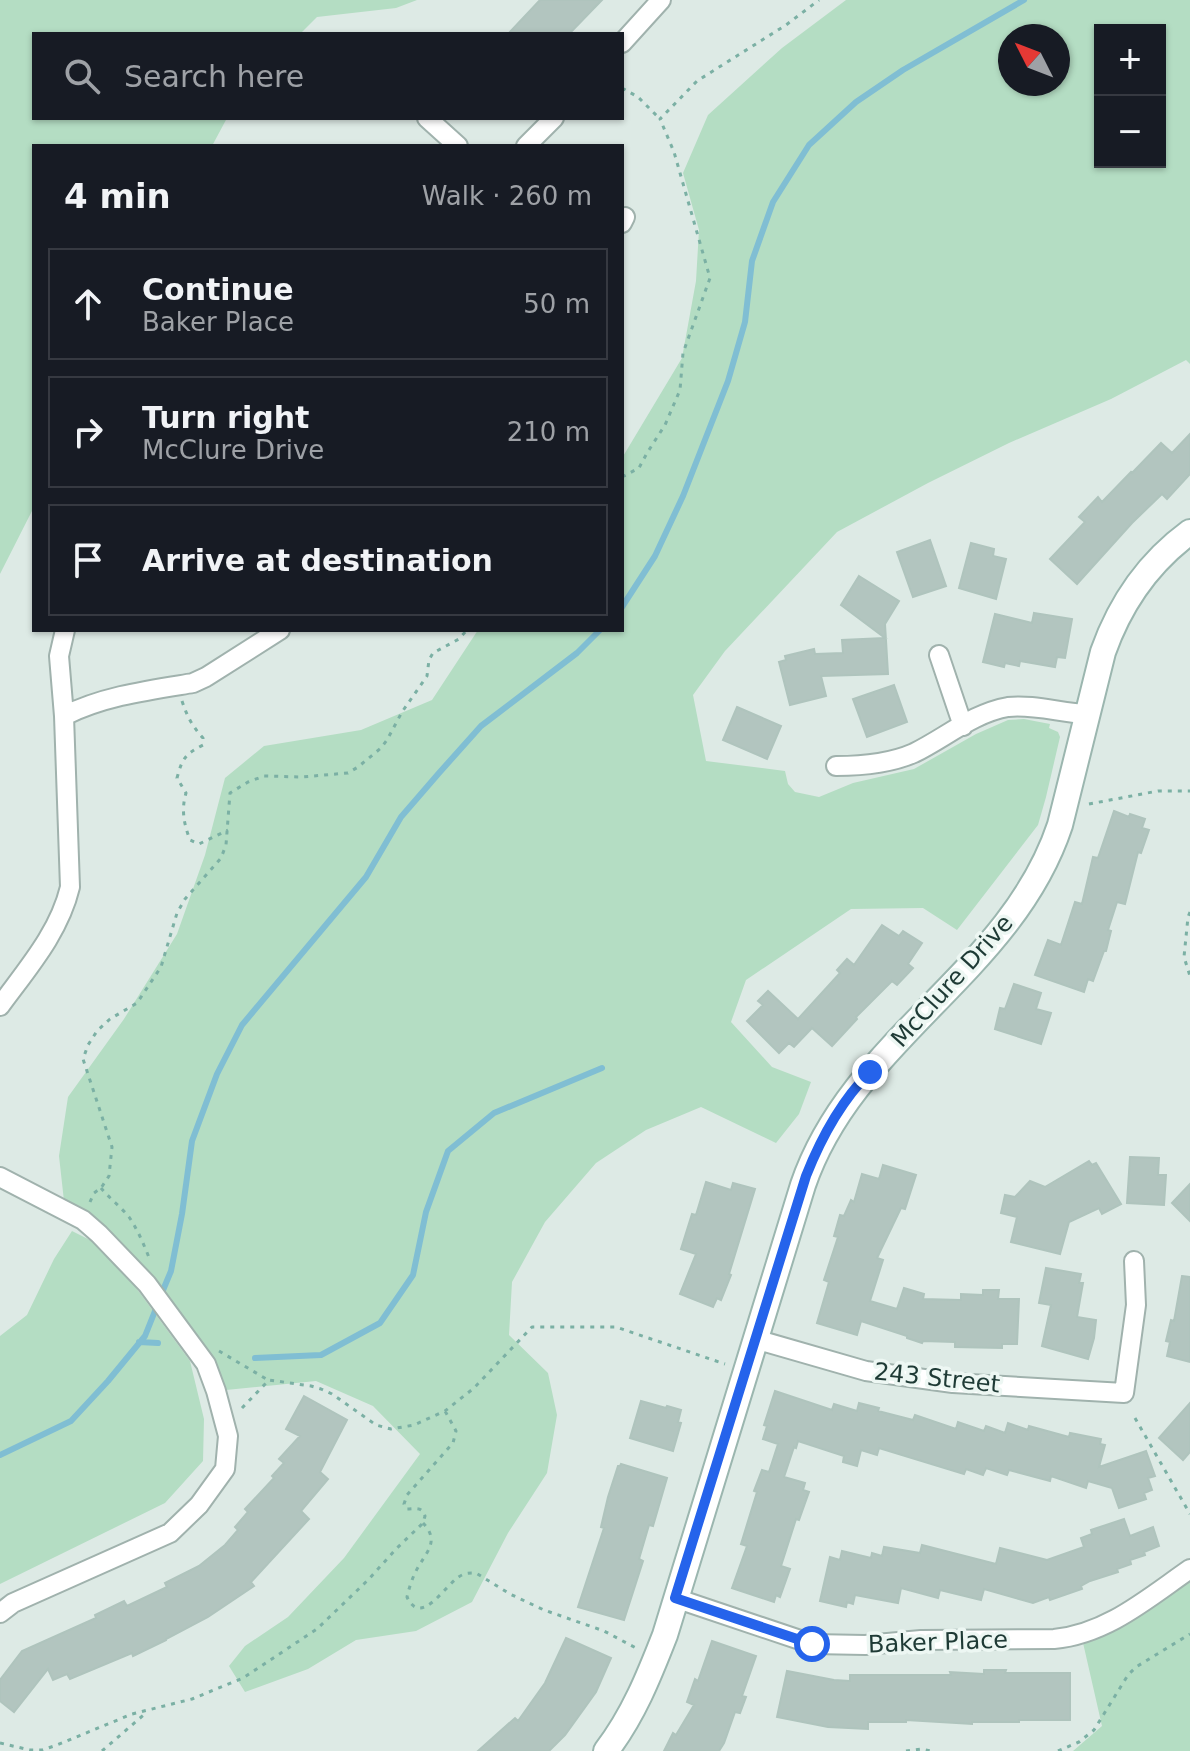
<!DOCTYPE html>
<html lang="en">
<head>
<meta charset="utf-8">
<style>
	:root { --surface:#171b24; --page:#242831; --text:#f1f3f6; --muted:#9ea1a6; --line:#363941 }
	body { margin:0; font-family:"DejaVu Sans",sans-serif; background:var(--page); color:var(--text) }
	.controls { position:absolute; right:24px; top:24px; display:grid; overflow:hidden; border-radius:0px; box-shadow:0 2px 6px #0004 }
	.controls button { width:72px; height:72px; display:grid; place-items:center; padding:0; border:0; border-bottom:2px solid var(--line); background:var(--surface); color:var(--text); font:40px sans-serif }
	.compass { position:absolute; left:998px; top:24px; width:72px; height:72px; border-radius:50%; background:var(--surface); box-shadow:0 2px 6px #0004; rotate:312deg }
	.stop { position:absolute; width:24px; height:24px; margin:-18px; border:6px solid #2563eb; border-radius:50%; background:#fff }
	.stop.end { background:#2563eb; border-color:#fff; box-shadow:0 2px 8px #0008 }
	.list { margin:0; padding:0; list-style:none }
	h2 { display:flex; justify-content:space-between; align-items:center; height:104px; margin:0; padding:0 32px; font-size:34px }
	h2 small { font-size:26px; font-weight:400; color:var(--muted) }
	.list li { display:grid; grid-template-columns:52px 1fr auto; gap:24px; align-items:center; box-sizing:border-box; height:112px; margin:0 16px 16px; padding:0 16px; border:2px solid var(--line); border-radius:0px }
	.list b { display:block; font-size:30px; white-space:nowrap }
	.list p { margin:0; font-size:26px; white-space:nowrap; color:var(--muted) }
	.list em { font-size:26px; font-style:normal; color:var(--muted) }
	.icon { flex:none; width:44px; height:44px; fill:none; stroke:currentColor; stroke-width:2; stroke-linecap:round; stroke-linejoin:round }
	.map { position:relative; flex:none; width:1190px; height:1751px; overflow:hidden }
	.search { position:absolute; background:var(--surface); box-shadow:0 2px 6px #0004; left:32px; top:32px; width:592px; height:88px; display:flex; align-items:center; gap:20px; box-sizing:border-box; padding:0 28px; border-radius:0px; color:var(--muted); font-size:30px }
	.panel { position:absolute; background:var(--surface); box-shadow:0 2px 6px #0004; left:32px; top:144px; width:592px; height:488px; border-radius:0px }
	.map>svg:first-child { display:block }
	.green { fill:#b4ddc3; fill-rule:evenodd }
	.lines { fill:none; stroke-linecap:round; stroke-linejoin:round }
	.stream { stroke:#80bed3; stroke-width:6 }
	.building { fill:#b2c5bf; stroke:#afc4bd; stroke-width:2 }
	.street-casing { stroke:#a0b2ad; stroke-width:22 }
	.secondary-casing { stroke:#9bb6af; stroke-width:28 }
	.path { stroke:#7bb0a4; stroke-width:3; stroke-dasharray:4 6; stroke-linecap:butt }
	.street { stroke:#fff; stroke-width:18 }
	.secondary { stroke:#fff; stroke-width:24 }
	.route { stroke:#2563eb; stroke-width:10 }
	.labels { text-anchor:middle; dominant-baseline:central; stroke-width:7; stroke-linejoin:round; paint-order:stroke }
	.street-label { font-size:24px; fill:#1e3a35; stroke:#edf7f3 }
</style>
</head>
<body>
<div class="map">
<svg width="1190" height="1751" viewBox="0 0 1190 1751">
	<rect width="100%" height="100%" fill="#ddeae5"/>
	<!-- green -->
	<path class="green" d="M0,0H417L396,8L317,17L300,34H34V118H227L212,146H34V507L0,574Z
		M846,0H1190V364L1186,360L1111,399L1009,443L928,483L837,532L725,651L693,695L706,761L785,771L788,784L795,792L819,797L853,783L914,769L976,734L1008,720L1024,719L1050,724L1049,728L1058,732L1060,737L1046,797L1038,825L957,930L923,908L851,909L746,980L731,1022L772,1067L811,1082L799,1114L776,1143L701,1107L646,1130L596,1163L545,1222L512,1282L509,1335L548,1373L557,1415L547,1473L508,1533L472,1602L416,1631L356,1640L308,1669L245,1692L229,1666L245,1646L288,1617L344,1558L420,1454L373,1406L316,1381L216,1391L181,1332L65,1210L59,1156L68,1097L124,1019L177,934L205,855L225,778L264,746L361,730L432,700L478,630H622V458L682,358L696,281L699,230L683,173L708,115L782,48ZM1100,30H1160V162H1100ZM1010,36H1058V84H1010Z
		M72,1231L92,1241L134,1285L190,1361L204,1419L203,1461L165,1503L0,1584V1336L27,1315L54,1259Z
		M1190,1569V1751H1073L1102,1726L1081,1634Z"/>
	<g class="lines">
		<!-- stream -->
		<path class="stream" d="M622,607L655,556L683,496L728,381L745,322L752,261L773,202L809,145L856,102L903,70L1024,0
			M161,1295L171,1271L182,1214L192,1141L217,1074L242,1025L366,877L401,817L439,773L481,726L577,653L600,630
			M139,1342L158,1343
			M255,1358L321,1355L380,1323L413,1275L426,1212L448,1151L494,1113L602,1068
			M0,1455L71,1421L108,1381L145,1336L157,1306"/>
	</g>
	<!-- building -->
	<path class="building" d="M540,0H602L569,34H508Z
		M1190,434V474L1167,499L1162,494L1132,523L1077,584L1050,559L1085,522L1079,517L1098,497L1102,502L1131,472L1132,473L1161,443L1172,453Z
		M930,540L946,586L913,597L897,552Z
		M971,543L994,549L993,556L1006,559L996,599L959,588Z
		M859,576L899,601L885,624L888,674L821,676L826,696L790,705L779,662L786,660L785,656L814,649L815,654L843,653L842,640L885,638L841,605Z
		M1034,613L1072,619L1065,658L1057,657L1055,667L1020,661L1019,666L1005,663L1004,667L983,662L995,614L1032,623Z
		M894,685L907,722L867,737L853,699Z
		M737,707L781,726L767,759L723,740Z
		M1114,811L1129,817L1130,814L1145,819L1142,828L1149,830L1141,853L1138,852L1125,904L1117,902L1108,930L1111,931L1106,951H1104L1093,981L1088,979L1084,992L1035,975L1048,940L1061,945L1075,902L1082,904L1093,857L1098,858Z
		M882,925L899,936L903,931L922,943L908,964L913,968L897,985L892,981L856,1017L857,1019L832,1046L812,1028L794,1047L789,1043L779,1053L747,1021L763,1005L758,1001L768,991L798,1019L840,973L837,970L847,959L854,965Z
		M1014,984L1041,993L1036,1009L1051,1013L1041,1044L995,1029L1000,1008L1005,1009Z
		M1130,1157L1159,1158L1158,1175H1166L1164,1205L1127,1203Z
		M1089,1161L1092,1165L1096,1163L1121,1204L1102,1214L1099,1208L1069,1222L1060,1254L1011,1242L1017,1217L1001,1213L1005,1195L1015,1197L1030,1181L1045,1187Z
		M883,1165L916,1175L905,1209L901,1208L877,1258L883,1260L870,1301L897,1309L904,1288L924,1294L923,1299L961,1300V1294L983,1295V1290H999L998,1299H1019L1017,1344H1002V1348L955,1347V1342L923,1341L922,1343L907,1338V1336L861,1321L857,1335L817,1323L829,1282L824,1280L838,1237L834,1236L840,1215L844,1216L851,1200L854,1202L862,1174L879,1179Z
		M706,1182L731,1190L733,1183L755,1189L729,1274L731,1275L721,1300L717,1298L713,1307L680,1294L696,1254L681,1249L692,1214L696,1215Z
		M1190,1184V1221L1172,1203Z
		M1046,1268L1081,1274L1079,1283H1083L1077,1317L1096,1320L1094,1338L1088,1359L1042,1346L1051,1305L1039,1303Z
		M1182,1276L1190,1277V1362L1167,1356L1170,1342L1166,1341L1171,1320L1174,1321Z
		M775,1391L832,1410L834,1404L857,1411L859,1403L879,1408L878,1411L913,1420L915,1415L956,1429L958,1422L984,1431L986,1426L1005,1433L1008,1423L1028,1430L1029,1426L1069,1437L1070,1433L1101,1439L1100,1444L1105,1445L1099,1467L1146,1451L1155,1476L1148,1478L1152,1490L1144,1493L1146,1499L1119,1508L1112,1488L1088,1481L1086,1488L1051,1476L1050,1481L1009,1470L1007,1475L986,1468L983,1475L966,1469L964,1474L879,1448L877,1455L861,1450L857,1466L843,1462L844,1456L798,1441L796,1448L794,1447L784,1477L805,1483L803,1490L809,1492L799,1520L796,1519L781,1566L790,1569L780,1597L776,1595L774,1602L732,1588L747,1546L741,1544L757,1492L754,1491L762,1470L769,1472L778,1444L763,1439L767,1426L764,1425Z
		M304,1396L347,1420L320,1472L328,1479L301,1511L309,1519L251,1582L254,1586L208,1617L166,1639V1640L133,1656L132,1653L70,1679L67,1674L53,1680L48,1669L14,1712L0,1701V1680L22,1651L96,1618L95,1615L124,1601L127,1606L167,1587L165,1583L199,1566L225,1545L238,1530L235,1527L248,1512L245,1509L274,1478L272,1476L284,1463L279,1459L300,1436L286,1429Z
		M641,1401L666,1408L667,1406L681,1410L678,1422L681,1423L673,1451L630,1438Z
		M1190,1403V1452L1183,1460L1159,1438Z
		M621,1464L667,1478L653,1526L649,1525L639,1559L643,1561L624,1620L578,1607L604,1528L601,1527L608,1497L618,1466H620Z
		M1124,1519L1130,1536L1153,1527L1159,1546L1144,1552L1145,1555L1130,1560L1131,1564L1117,1569L1118,1572L1090,1581L1081,1586L1082,1589L1050,1600L1049,1597L1033,1603L984,1589L981,1600L940,1590L938,1598L901,1588L898,1603L855,1595L853,1604L847,1602L846,1607L820,1601L830,1557L840,1560L842,1551L871,1558L872,1553L882,1556L884,1547L920,1553L922,1545L996,1564L1000,1548L1047,1560L1084,1547L1081,1538L1092,1534L1091,1530Z
		M566,1638L611,1658L596,1692L565,1735L549,1751H478L515,1718L518,1721L545,1683Z
		M712,1641L756,1656L742,1696L746,1697L740,1713L735,1712L724,1743L719,1751H664L673,1733L676,1735L694,1705L687,1702L695,1679L698,1681Z
		M984,1670H1006L1005,1673H1070V1720H1019V1722H972V1724L906,1720V1722H868V1729L828,1727L777,1717L787,1671L834,1680L850,1681V1675H951L950,1672L984,1674Z"/>
	<g class="lines">
		<!-- street casing -->
		<g class="street-casing">
			<path id="street" d="M622,43L661,0
				M427,118L458,146
				M526,146L554,118
				M622,223L625,217
				M939,655L963,726
				M64,716C103,696 150,690 193,683L206,677L280,630
				M836,766C862,766 889,764 914,753C945,738 973,713 1008,707C1033,704 1062,713 1087,714
				M0,1006C27,969 59,933 70,887L64,716L59,656L65,630
				M0,1177L83,1220L99,1234L147,1284L206,1364L216,1391L228,1436L225,1469L199,1505L170,1533L13,1603L0,1613
				M755,1339L866,1371L953,1383L1124,1393L1136,1305L1134,1261
				M675,1598L812,1644L865,1645L921,1640L1054,1639C1107,1634 1148,1598 1190,1569"/>
		</g>
		<!-- secondary casing -->
		<g class="secondary-casing">
			<path id="secondary" d="M606,1751C633,1716 649,1676 665,1635L803,1185C853,1038 1011,973 1060,825L1103,652C1120,604 1149,562 1190,532"/>
		</g>
		<!-- path -->
		<path class="path" d="M622,88L638,97L659,118
			M622,477L639,468L647,453L665,425L680,390L683,353L710,278L674,152L660,119L697,81L786,25L819,0
			M182,701C187,716 192,726 203,738V745C185,754 182,759 177,778L186,793C181,810 184,824 190,840L199,844L228,830
			M1089,804L1158,791H1190
			M1190,912L1188,917L1184,957L1190,976
			M101,1188C109,1198 121,1207 129,1217C138,1230 144,1245 150,1260
			M90,1202L94,1193L101,1188L109,1176L112,1147L83,1059L88,1045L97,1031L110,1019L137,1003L161,967L177,913L185,899L221,858L226,845L230,793L248,782L264,776L302,777L348,773L358,767L381,748L387,740L402,712L427,676L429,660L433,653L459,639L467,630
			M219,1351L268,1380
			M242,1408L269,1380L311,1386L321,1389L332,1394L376,1425L391,1429L414,1425L445,1411L474,1388L532,1327H616L725,1364
			M1135,1418L1190,1514
			M423,1523C441,1542 425,1553 416,1571C412,1579 409,1588 407,1597C422,1629 446,1582 462,1575C466,1573 471,1573 476,1573L510,1594L544,1610L604,1631L636,1648
			M0,1743L30,1750H42L57,1745L132,1714L192,1699L243,1678L317,1629L369,1579L396,1549L423,1523L425,1516C422,1506 415,1509 407,1509L404,1504L407,1495L453,1443L456,1431L445,1411
			M102,1751L147,1712
			M906,1751L921,1749L931,1751
			M1058,1751L1079,1742L1094,1730L1128,1675L1136,1667L1190,1634"/>
		<!-- street -->
		<use href="#street" class="street"/>
		<!-- secondary -->
		<use href="#secondary" class="secondary"/>
	</g>
	<g class="lines">
		<!-- route -->
		<path class="route" d="M812,1644L675,1598L806,1176C821,1138 841,1101 870,1072"/>
	</g>
	<g class="labels">
		<!-- street labels -->
		<g class="street-label">
			<text transform="translate(952 981) rotate(-48)">McClure Drive</text>
			<text transform="translate(937 1378) rotate(6)">243 Street</text>
			<text transform="translate(938 1642) rotate(-2)">Baker Place</text>
		</g>
	</g>
</svg>
<div class="controls">
<button>+</button>
<button>−</button>
</div>
<svg class="compass" viewBox="-18 -18 36 36"><path d="M0-13l5 13h-10z" fill="#e53935"/><path d="M0 13l5-13h-10z" fill="#9ea1a6"/></svg>
<div class="stop" style="left:812px;top:1644px"></div>
<div class="stop end" style="left:870px;top:1072px"></div>
<div class="search"><svg class="icon" aria-label="search" viewBox="0 0 24 24"><circle cx="10" cy="10" r="6"/><path d="M15 15l6 6"/></svg>Search here</div>
<section class="panel">
<h2>4 min<small>Walk · 260 m</small></h2>
<ul class="list">
<li><svg class="icon" aria-label="ahead" viewBox="0 0 24 24"><path d="M12 20V5M6 11l6-6 6 6"/></svg><div><b>Continue</b><p>Baker Place</p></div><em>50 m</em></li>
<li><svg class="icon" aria-label="right" viewBox="0 0 24 24"><path d="M7 20v-9h11M14 6l5 5-5 5"/></svg><div><b>Turn right</b><p>McClure Drive</p></div><em>210 m</em></li>
<li><svg class="icon" aria-label="arrive" viewBox="0 0 24 24"><path d="M6 21V4h12l-3 4 3 4H6"/></svg><div><b>Arrive at destination</b></div></li>
</ul>
</section>
</div>
</body>
</html>
